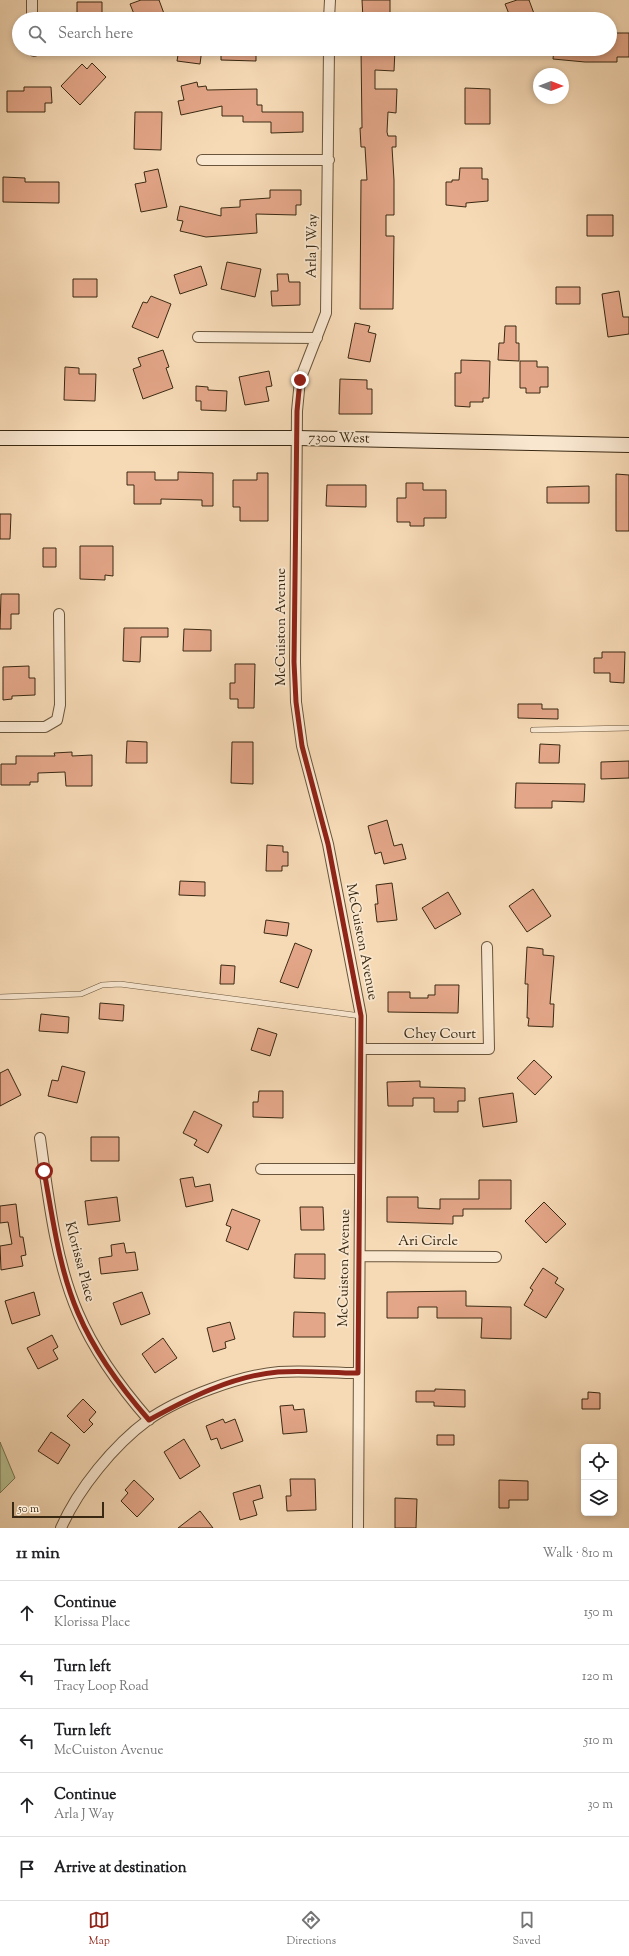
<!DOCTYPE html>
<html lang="en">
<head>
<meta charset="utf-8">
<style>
	:root { --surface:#fff; --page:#f6f6f6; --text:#202124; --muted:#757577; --line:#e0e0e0; --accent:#8f2418 }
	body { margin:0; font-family:"Sorts Mill Goudy",serif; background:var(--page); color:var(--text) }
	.controls { position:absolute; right:12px; bottom:12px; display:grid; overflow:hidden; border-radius:6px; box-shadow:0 2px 6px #0003 }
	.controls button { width:36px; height:36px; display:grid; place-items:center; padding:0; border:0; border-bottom:1px solid var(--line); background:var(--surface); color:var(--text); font:20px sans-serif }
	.compass { position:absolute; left:533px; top:68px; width:36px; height:36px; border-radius:50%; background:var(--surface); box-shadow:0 2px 6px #0003; rotate:90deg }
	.scale { position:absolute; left:12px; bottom:10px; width:92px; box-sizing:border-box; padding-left:4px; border:2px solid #3a2912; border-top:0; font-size:11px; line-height:14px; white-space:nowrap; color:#3a2912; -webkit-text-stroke:3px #f9e7d0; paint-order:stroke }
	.stop { position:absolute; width:12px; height:12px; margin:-9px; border:3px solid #8f2418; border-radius:50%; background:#fff }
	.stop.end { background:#8f2418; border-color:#fff; box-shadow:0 1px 4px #0008 }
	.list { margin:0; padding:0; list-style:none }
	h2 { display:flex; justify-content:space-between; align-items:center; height:52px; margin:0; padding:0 16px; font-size:17px }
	h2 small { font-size:13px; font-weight:400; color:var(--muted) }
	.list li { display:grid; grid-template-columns:26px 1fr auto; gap:12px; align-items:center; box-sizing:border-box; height:64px; padding:0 16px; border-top:1px solid var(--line) }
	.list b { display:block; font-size:15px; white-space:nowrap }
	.list p { margin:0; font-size:13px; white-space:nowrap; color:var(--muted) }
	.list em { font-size:13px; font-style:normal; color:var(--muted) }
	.icon { flex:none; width:22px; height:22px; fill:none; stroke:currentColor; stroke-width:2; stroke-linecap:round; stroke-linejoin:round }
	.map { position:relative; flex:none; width:629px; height:1528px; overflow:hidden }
	.search { position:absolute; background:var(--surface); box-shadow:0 2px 6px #0003; left:12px; right:12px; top:12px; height:44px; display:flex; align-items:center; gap:10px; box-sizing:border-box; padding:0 14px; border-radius:22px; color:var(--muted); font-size:15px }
	.sheet { height:372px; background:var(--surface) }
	nav { display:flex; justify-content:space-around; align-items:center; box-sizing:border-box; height:56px; border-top:1px solid var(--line); background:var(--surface); font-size:11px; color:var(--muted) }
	nav a { display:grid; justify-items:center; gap:2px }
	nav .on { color:var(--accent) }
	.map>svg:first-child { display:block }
	.green { fill:#b7c192; stroke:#787552 }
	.building { fill:#e3a688; stroke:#3a2912 }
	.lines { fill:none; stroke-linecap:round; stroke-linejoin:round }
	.lane-casing { stroke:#69553b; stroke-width:6 }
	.street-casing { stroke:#69553b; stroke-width:12 }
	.secondary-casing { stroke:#3a2912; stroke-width:16 }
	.lane { stroke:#f9e7d0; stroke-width:5 }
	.street { stroke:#f9e7d0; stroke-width:10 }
	.secondary { stroke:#f9e7d0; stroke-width:14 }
	.route { stroke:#8f2418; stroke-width:5 }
	.labels { text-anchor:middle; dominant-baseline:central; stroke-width:3.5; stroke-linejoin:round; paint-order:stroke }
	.street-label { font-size:14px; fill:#3a2912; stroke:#f9e7d0 }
</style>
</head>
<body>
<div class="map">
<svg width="629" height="1528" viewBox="0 0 629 1528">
	<rect width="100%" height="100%" fill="#f6dab6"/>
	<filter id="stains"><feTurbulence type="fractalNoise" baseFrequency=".005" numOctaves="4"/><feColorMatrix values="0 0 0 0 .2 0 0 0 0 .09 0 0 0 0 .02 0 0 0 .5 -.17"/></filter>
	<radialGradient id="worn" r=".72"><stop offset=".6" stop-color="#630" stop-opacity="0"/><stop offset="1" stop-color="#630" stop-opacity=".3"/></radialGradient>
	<!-- green -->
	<path class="green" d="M0,1442L15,1478L0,1493Z"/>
	<!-- building -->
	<path class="building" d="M141,0H159L166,19H136L130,4Z
		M362,0H390V19H363Z
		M517,0H529L536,19H511L505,4Z
		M77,2H102V19H80V16H77Z
		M610,33H629V57H617V62H585L553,59L554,49H610Z
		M179,49H202L200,64L177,61Z
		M221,49H256V61L221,60Z
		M361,49H395L394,71L375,70V89H397L396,113L388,112L387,132L388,136H396V147H392L394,180V215H386V236H394L393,309H360L361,180H367L365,147H361L360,128H362Z
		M92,63L106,77L80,105L61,86L82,64L87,69Z
		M197,82L198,87L206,86L207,90L257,89V105H262V112H303V132L271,133V122H243V116H222V106L181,115L178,101L184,100L181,86Z
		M24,87H51L52,103H45V112H7V91H24Z
		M465,88L490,89V124H465Z
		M135,112H162L161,150L134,149Z
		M460,168H482V179H488V201L466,203V207L446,205V182H452V180H459Z
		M158,169L167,207L141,212L135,184L146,182L144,172Z
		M3,177L25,178V182H59V203L3,202Z
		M270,190H301V205H296V215L256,214L257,233L206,237L180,231L183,221L177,220L180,206L221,216V208L240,207V200L270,198Z
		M587,215H613V236H587Z
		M227,262L261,269L255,297L221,289Z
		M201,266L207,285L180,294L174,275Z
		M277,274H288L289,282H300V305L272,306L271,291H278Z
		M73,279H97V297H73Z
		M556,287H580V304H556Z
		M619,291L623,317H629V334L608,337L602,294Z
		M151,296L171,304L158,338L132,327L143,302L147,303Z
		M355,323L370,326L368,332L376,334L370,362L348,358Z
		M505,326H516V343H519V361L498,360L499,343H504Z
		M163,350L169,367L166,368L173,388L143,399L133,369L141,366L138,358Z
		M461,360L490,361L489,398H483V402H470V407L455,406V373H461Z
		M520,361H537V367H548V387H540V393H526V388H520Z
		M65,367L79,368V374H96L95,401L64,400Z
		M269,371L272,386L266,387L269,401L245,405L239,377Z
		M340,379L367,380V389H372V414H339Z
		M196,386L208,387V390L227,391L226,411L201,410V401H196Z
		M127,472H155V480H178V472L213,473V506H202V500L161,499V504H134V485H127Z
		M257,473H268V521H240V507H233V480H257Z
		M616,474L629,475V531H616Z
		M406,483H423V490H446V518H424V526H410V522H397V498H406Z
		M327,485H366V507L326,506Z
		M589,486V503H547V487Z
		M0,514H11L10,539H0Z
		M80,546H113V576L105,575V580L80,579Z
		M43,548H56V567H43Z
		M1,594H19V614H11V629H0Z
		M124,628H168V637H141L140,662L123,661Z
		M184,629L211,630V651H183Z
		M602,652H625L624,683L610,682V673H594V658H602Z
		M235,664H255L254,708H238V699H230V683H235Z
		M29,666V678H35V695L12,696V699L3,700V667Z
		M518,704H542V709H558V719L518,718Z
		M127,741L147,742V763H126Z
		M232,742H253V784L231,783Z
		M540,744L560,745L559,763H539Z
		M72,752V756L92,755V786H66L65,772L38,773V782H30V785H1V764H16V756H55L54,753Z
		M629,761V778L601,779V762Z
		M516,783L585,784L584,802L552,801V808H515Z
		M387,820L394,846L402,844L406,859L384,864L381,852L375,854L368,826Z
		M267,845L283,846V852H288V866H282V871H266Z
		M180,881L205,882V896L179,895Z
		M392,883L397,920L377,922L375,904H378L376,885Z
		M533,889L551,916L527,932L509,906Z
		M448,892L461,914L435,929L422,908Z
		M266,920L289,923L287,936L264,933Z
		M295,943L312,950L298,988L280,982Z
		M527,947L543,949V955L554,956L550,1004H554L553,1027L528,1026L529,1018H527L528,984H525Z
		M221,965L235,966L234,984H220Z
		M435,985H459L458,1013L388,1012V992H410V998H428V995H435Z
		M100,1003L124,1005L123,1021L99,1019Z
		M41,1014L69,1017L68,1033L39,1031Z
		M258,1028L277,1034L270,1056L251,1050Z
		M534,1060L552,1077L535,1095L517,1078Z
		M62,1066L85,1072L77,1103L48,1096L52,1080L58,1081Z
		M8,1069L21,1095L0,1106V1073Z
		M420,1081V1087L465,1088V1101H458V1112H434V1098H413V1106H388L387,1082Z
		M259,1091H283V1118L253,1117V1102H258Z
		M513,1093L517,1122L483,1127L479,1098Z
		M194,1111L222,1125L208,1153L194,1145L197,1140L183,1133Z
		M91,1137H119V1161H91Z
		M193,1177L195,1187L210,1184L213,1201L186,1207L180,1179Z
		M479,1180H511V1209H463V1216H453V1224L387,1222V1197H418V1208L440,1209V1199H479Z
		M117,1197L120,1221L88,1225L85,1201Z
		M544,1202L566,1224L546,1243L525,1221Z
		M16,1204L20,1237H23L26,1255L21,1256L23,1266L1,1270L0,1246L12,1244L8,1222L0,1223V1206Z
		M300,1207H323L324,1230H301Z
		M232,1209L260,1220L248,1250L226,1241L231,1227L226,1225Z
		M124,1243L126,1253L135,1252L138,1270L101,1274L99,1258L112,1256L111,1245Z
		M295,1254H325V1279L294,1278Z
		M543,1268L558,1278L555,1283L564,1289L546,1318L524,1305L533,1290L530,1288Z
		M466,1291V1306L511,1307V1339L481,1338L482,1318H437V1307H418V1318H387V1292Z
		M34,1292L40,1315L12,1324L5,1301Z
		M142,1292L150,1314L121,1325L113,1303Z
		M294,1312L325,1313V1337H293Z
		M230,1322L235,1339L225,1342L226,1348L213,1352L207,1328Z
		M52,1335L58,1347L53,1350L58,1359L38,1369L27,1348Z
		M163,1338L177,1358L155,1373L142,1354Z
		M435,1389L465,1390V1407L434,1406V1402H416V1391H435Z
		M588,1392L600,1393V1409H582V1399H588Z
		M83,1399L96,1412L89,1420L93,1424L84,1433L67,1416Z
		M293,1405L294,1410L304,1409L307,1432L283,1434L280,1406Z
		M223,1419L225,1423L235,1419L243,1441L221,1449L217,1438L211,1440L206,1426Z
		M51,1432L70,1445L58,1464L38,1451Z
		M437,1435H454V1445H437Z
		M184,1439L200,1466L180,1479L164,1452Z
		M290,1479H315L316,1510L287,1511L286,1496H291Z
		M134,1480L154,1499L137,1517L121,1501L128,1493L125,1490Z
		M499,1480L528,1481V1500H509V1508H499Z
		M260,1485L263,1498L253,1501L257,1515L240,1520L233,1493Z
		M395,1498L417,1499L416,1528H395Z
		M200,1511L213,1528H178Z"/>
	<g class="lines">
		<!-- lane casing -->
		<g class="lane-casing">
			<path id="lane" d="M533,730L629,728
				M0,997L81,994L102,985L120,984L361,1016"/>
		</g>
		<!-- street casing -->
		<g class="street-casing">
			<path id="street" d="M32,19V0
				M329,19L330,0
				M34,49V51
				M329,49L326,313L300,380L297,411L295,662L296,702L302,746L328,844L361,1016L358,1528
				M202,160H329
				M198,337L317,338
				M0,727H45L57,720L60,705L59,614
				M361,1049H489L487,947
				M40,1138C48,1195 55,1260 78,1313C95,1353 121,1388 149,1420
				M261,1169H360
				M360,1256L496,1257
				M61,1528C78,1489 114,1445 148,1420C179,1398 241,1375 279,1372C305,1370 332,1373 358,1373"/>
		</g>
		<!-- secondary casing -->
		<g class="secondary-casing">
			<path id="secondary" d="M0,438H297L629,445"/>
		</g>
		<!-- lane -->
		<use href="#lane" class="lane"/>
		<!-- street -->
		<use href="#street" class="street"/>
		<!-- secondary -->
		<use href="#secondary" class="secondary"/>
	</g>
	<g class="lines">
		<!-- route -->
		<path class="route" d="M44,1171C53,1219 59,1269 78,1313C95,1353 121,1388 149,1420C189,1398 232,1376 278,1372C304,1370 332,1373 358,1373L361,1016L328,844L302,746L296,702L294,662L297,411L300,380"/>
	</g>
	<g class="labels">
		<!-- street labels -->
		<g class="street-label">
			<text transform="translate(313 246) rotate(-89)">Arla J Way</text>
			<text transform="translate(339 439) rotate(1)">7300 West</text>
			<text transform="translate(282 627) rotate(-90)">McCuiston Avenue</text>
			<text transform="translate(361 942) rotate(79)">McCuiston Avenue</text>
			<text x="440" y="1035">Chey Court</text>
			<text x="428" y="1242">Ari Circle</text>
			<text transform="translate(79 1262) rotate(75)">Klorissa Place</text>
			<text transform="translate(345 1268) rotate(-89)">McCuiston Avenue</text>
		</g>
	</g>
	<rect width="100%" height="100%" filter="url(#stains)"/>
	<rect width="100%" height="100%" fill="url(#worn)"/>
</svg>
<div class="controls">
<button><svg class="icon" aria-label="locate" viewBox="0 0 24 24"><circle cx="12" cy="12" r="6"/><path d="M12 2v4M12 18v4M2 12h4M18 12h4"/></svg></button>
<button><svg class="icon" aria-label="layers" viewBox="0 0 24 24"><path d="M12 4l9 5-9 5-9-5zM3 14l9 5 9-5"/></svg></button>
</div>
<svg class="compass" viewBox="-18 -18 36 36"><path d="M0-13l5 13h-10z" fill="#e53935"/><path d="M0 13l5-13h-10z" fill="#757577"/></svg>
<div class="scale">50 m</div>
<div class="stop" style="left:44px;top:1171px"></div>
<div class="stop end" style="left:300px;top:380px"></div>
<div class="search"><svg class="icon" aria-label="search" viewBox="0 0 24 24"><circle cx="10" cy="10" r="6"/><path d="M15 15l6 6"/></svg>Search here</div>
</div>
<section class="sheet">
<h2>11 min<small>Walk · 810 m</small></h2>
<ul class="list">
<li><svg class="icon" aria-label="ahead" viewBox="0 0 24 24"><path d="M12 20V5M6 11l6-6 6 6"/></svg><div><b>Continue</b><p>Klorissa Place</p></div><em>150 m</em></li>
<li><svg class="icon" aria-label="left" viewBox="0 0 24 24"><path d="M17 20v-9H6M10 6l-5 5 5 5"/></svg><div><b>Turn left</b><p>Tracy Loop Road</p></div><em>120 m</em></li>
<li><svg class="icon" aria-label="left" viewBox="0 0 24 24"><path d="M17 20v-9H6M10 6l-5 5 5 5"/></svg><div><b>Turn left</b><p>McCuiston Avenue</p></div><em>510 m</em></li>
<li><svg class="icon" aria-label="ahead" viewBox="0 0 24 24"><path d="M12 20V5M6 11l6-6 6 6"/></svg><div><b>Continue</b><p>Arla J Way</p></div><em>30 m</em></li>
<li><svg class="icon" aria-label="arrive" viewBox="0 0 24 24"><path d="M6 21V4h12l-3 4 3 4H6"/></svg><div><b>Arrive at destination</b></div></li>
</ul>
</section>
<nav>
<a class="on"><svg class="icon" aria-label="map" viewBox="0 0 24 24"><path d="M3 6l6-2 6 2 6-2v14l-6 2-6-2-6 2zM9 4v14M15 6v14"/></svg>Map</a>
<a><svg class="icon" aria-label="directions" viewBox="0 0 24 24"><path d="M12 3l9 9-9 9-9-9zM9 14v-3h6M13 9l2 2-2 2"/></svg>Directions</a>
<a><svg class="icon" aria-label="saved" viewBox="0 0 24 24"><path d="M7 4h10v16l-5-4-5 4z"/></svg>Saved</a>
</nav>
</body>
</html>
